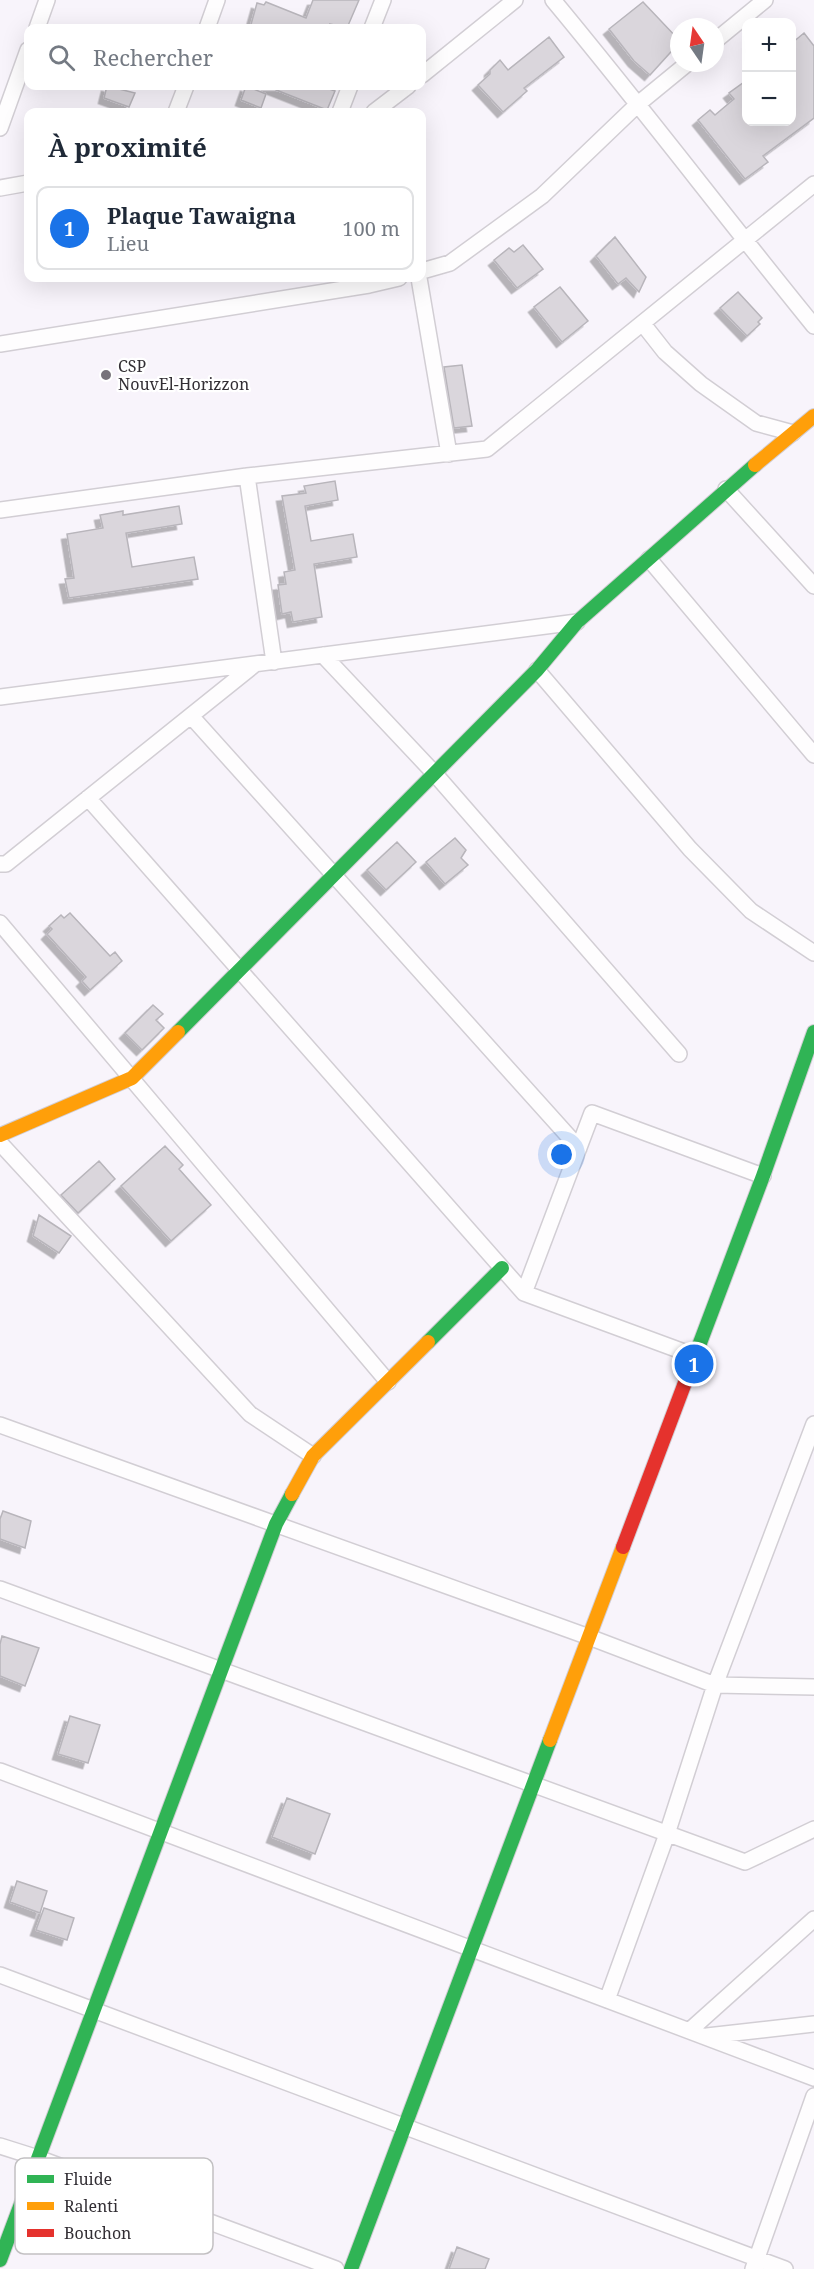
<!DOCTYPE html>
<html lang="fr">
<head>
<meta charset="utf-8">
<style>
	:root { --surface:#fff; --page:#f2f2f3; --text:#1f2937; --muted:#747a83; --line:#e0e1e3; --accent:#1a73e8 }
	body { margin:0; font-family:"Noto Serif",serif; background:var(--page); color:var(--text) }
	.controls { position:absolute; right:18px; top:18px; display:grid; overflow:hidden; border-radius:12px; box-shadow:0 6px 24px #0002 }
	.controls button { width:54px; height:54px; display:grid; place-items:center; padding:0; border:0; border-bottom:2px solid var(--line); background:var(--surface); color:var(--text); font:30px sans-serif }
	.compass { position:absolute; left:670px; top:18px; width:54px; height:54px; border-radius:50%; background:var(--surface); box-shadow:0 6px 24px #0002; rotate:347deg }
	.you { position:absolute; left:562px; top:1155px; width:21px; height:21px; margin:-15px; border:4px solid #fff; border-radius:50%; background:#1a73e8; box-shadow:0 0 0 9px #1a73e833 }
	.badge { display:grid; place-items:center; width:39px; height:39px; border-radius:50%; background:var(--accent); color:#fff; font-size:20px; font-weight:700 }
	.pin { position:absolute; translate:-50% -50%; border:3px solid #fff; box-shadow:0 2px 6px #0006 }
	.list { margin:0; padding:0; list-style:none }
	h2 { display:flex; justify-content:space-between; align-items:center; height:78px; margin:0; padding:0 24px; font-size:26px }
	h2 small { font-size:20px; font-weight:400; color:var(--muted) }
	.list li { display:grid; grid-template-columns:39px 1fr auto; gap:18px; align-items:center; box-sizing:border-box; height:84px; margin:0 12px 12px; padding:0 12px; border:2px solid var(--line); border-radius:12px }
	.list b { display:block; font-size:22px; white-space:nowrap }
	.list p { margin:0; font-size:20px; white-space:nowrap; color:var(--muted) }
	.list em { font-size:20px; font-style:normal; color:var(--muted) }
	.icon { flex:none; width:33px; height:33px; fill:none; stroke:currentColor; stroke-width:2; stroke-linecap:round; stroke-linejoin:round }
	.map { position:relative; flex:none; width:814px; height:2269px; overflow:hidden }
	.search { position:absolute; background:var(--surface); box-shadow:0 6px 24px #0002; left:24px; top:24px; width:402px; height:66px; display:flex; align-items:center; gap:15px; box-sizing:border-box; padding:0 21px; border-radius:12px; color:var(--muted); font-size:22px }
	.panel { position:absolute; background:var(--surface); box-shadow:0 6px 24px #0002; left:24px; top:108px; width:402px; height:174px; border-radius:12px }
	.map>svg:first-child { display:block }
	.building { fill:#dad6dc; stroke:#b8b5bb; stroke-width:1.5; filter:url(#shadow) }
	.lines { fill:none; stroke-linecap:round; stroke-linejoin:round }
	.street-casing { stroke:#d2ced4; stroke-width:18 }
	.fast-casing { stroke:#d2ced4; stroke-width:16 }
	.slow-casing { stroke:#d2ced4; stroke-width:16 }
	.jam-casing { stroke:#d2ced4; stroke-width:16 }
	.street { stroke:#fefdfe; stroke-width:15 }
	.fast { stroke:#30b455; stroke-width:14 }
	.slow { stroke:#ff9f0a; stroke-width:14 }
	.jam { stroke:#e5322d; stroke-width:14 }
	.poi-dot { fill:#77737a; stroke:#fff; stroke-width:2 }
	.labels { text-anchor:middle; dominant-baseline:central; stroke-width:4.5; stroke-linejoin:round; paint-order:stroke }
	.poi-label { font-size:16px; fill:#322e34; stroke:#fff; text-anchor:start }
	.key { fill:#fff; stroke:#c2c0c2; stroke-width:1.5 }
	.key-label { font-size:16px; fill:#322e34 }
</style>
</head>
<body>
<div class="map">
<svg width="814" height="2269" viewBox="0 0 814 2269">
	<defs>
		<filter id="shadow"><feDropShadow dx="-5.5" dy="5.5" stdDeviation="0" flood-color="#0004"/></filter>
	</defs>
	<rect width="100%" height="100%" fill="#f8f4fb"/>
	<!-- building -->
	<path class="building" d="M313,0H359L347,28L330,24L331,28H250L257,3L264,5L266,2L306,18Z
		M643,2L679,40V43L650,75L634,61L609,29Z
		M804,33L814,46V118L763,156L768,162L745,179L698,120L710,110L715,115L734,99L729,93L747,80V122H792V43Z
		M549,37L564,57L524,88L527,91L503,112L478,85L490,74V70L500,60L508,70Z
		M107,86L135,93L129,107L104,98Z
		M246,86L266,94L261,108L241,100Z
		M266,86H321L335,91L327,110Z
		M615,237L646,277L639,292L626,278L618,284L596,256Z
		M523,245L543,269L517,288L494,260L509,248L514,252Z
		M560,287L588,321L562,342L534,307Z
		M738,292L762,318L758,322L760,324L747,336L720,308Z
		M462,365L472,426L454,428L444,367Z
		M335,481L338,500L305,506L311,541L353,534L357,557L314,564L322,617L293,622L291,612L282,614L278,585L286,584L284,572L295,570L282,496L306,493L304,486Z
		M179,506L182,524L126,533L132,567L194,557L198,579L69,598L65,579L74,578L67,534L103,528L100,515L123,511V515Z
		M455,838L466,850L461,858L468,865L445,884L426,862Z
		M397,842L416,862L386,890L367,870Z
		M70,913L110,956L115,952L122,961L90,990L82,981L86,977L47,934L52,929L49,926L61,915L64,918Z
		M153,1005L163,1014L156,1020L164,1028L142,1050L125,1033Z
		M165,1146L183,1165L179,1169L211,1205L171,1241L121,1186Z
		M99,1161L115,1179L78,1213L61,1195Z
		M39,1215L71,1236L59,1253L33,1236Z
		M3,1511L31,1521L25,1548L0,1539V1519Z
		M2,1636L39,1648L25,1686L0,1676V1644Z
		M70,1716L100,1725L88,1763L58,1754Z
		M287,1798L330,1814L315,1854L272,1837Z
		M17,1881L47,1891L40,1913L10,1902Z
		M44,1908L74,1918L67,1940L36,1930Z
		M457,2247L489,2259L485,2269H449Z"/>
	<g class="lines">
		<!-- street casing -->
		<g class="street-casing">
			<path id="street" d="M553,0C642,107 726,218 814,326
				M37,28L47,0
				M207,28L217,0
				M372,28L383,0
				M715,41L765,0
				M422,75L515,0
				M176,112L186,86
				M340,112L350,86
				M374,112L408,86
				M0,128L28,50
				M0,188L28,183
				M422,271L450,263L542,196L638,104L688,63
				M419,278L449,454
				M643,324L665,352L701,384L756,423L793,433
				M0,344L369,285L399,278
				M247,476L274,662
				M726,489L814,586
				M0,510L247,476L487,449L814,184
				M649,559L814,755
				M323,655L435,774L679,1054
				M537,670L690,849L751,911L814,953
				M0,697L577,622
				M191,716L579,1148
				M88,798L524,1293L695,1356
				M0,864H6L254,665
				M0,923L388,1382
				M0,1143L250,1414L313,1456
				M524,1293L592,1113L763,1176
				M0,1425L589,1637L715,1685L814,1687
				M0,1589L745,1862L814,1829
				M0,1771L814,2078
				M0,1975L785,2269
				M607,2000L667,1834L715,1685L814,1424
				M689,2031L814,1919
				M707,2036L814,2024
				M0,2146L38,2158L336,2269
				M753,2269L814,2096"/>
		</g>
		<!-- fast casing -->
		<g class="fast-casing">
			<path id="fast" d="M178,1032L537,670L577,622L755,465
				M428,1342L502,1268
				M686,1380L763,1176L814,1032
				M0,2260L276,1524L292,1494
				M351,2269L550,1740"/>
		</g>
		<!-- slow casing -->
		<g class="slow-casing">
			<path id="slow" d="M755,465L814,416
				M0,1135L132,1078L178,1032
				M292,1494L313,1456L428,1342
				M550,1740L623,1547"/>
		</g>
		<!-- jam casing -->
		<g class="jam-casing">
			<path id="jam" d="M623,1547L686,1380"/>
		</g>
		<!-- street -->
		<use href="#street" class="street"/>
		<!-- fast -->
		<use href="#fast" class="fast"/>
		<!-- slow -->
		<use href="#slow" class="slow"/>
		<!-- jam -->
		<use href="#jam" class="jam"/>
	</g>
	<!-- markers -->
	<circle class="poi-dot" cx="106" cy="375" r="6"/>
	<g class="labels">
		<!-- poi labels -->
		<g class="poi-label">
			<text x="118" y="366">CSP<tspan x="118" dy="18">NouvEl-Horizzon</tspan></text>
		</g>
	</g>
	<!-- legend -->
	<rect x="15" y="2158" width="198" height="96" rx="9" class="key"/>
	<rect x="27" y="2175" width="27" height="8" fill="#30b455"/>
	<rect x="27" y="2202" width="27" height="8" fill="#ff9f0a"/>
	<rect x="27" y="2229" width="27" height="8" fill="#e5322d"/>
	<g class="key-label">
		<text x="64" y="2185">Fluide</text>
		<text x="64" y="2212">Ralenti</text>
		<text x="64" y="2239">Bouchon</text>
	</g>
</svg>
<div class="controls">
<button>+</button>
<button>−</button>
</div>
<svg class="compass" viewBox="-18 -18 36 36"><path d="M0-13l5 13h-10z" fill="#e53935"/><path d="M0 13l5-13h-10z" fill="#747a83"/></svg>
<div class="you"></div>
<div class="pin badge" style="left:694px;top:1364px">1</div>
<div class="search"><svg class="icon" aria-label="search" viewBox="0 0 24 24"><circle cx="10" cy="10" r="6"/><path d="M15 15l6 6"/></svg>Rechercher</div>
<section class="panel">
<h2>À proximité<small></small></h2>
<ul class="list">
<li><span class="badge">1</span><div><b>Plaque Tawaigna</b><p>Lieu</p></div><em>100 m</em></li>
</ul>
</section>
</div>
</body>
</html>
